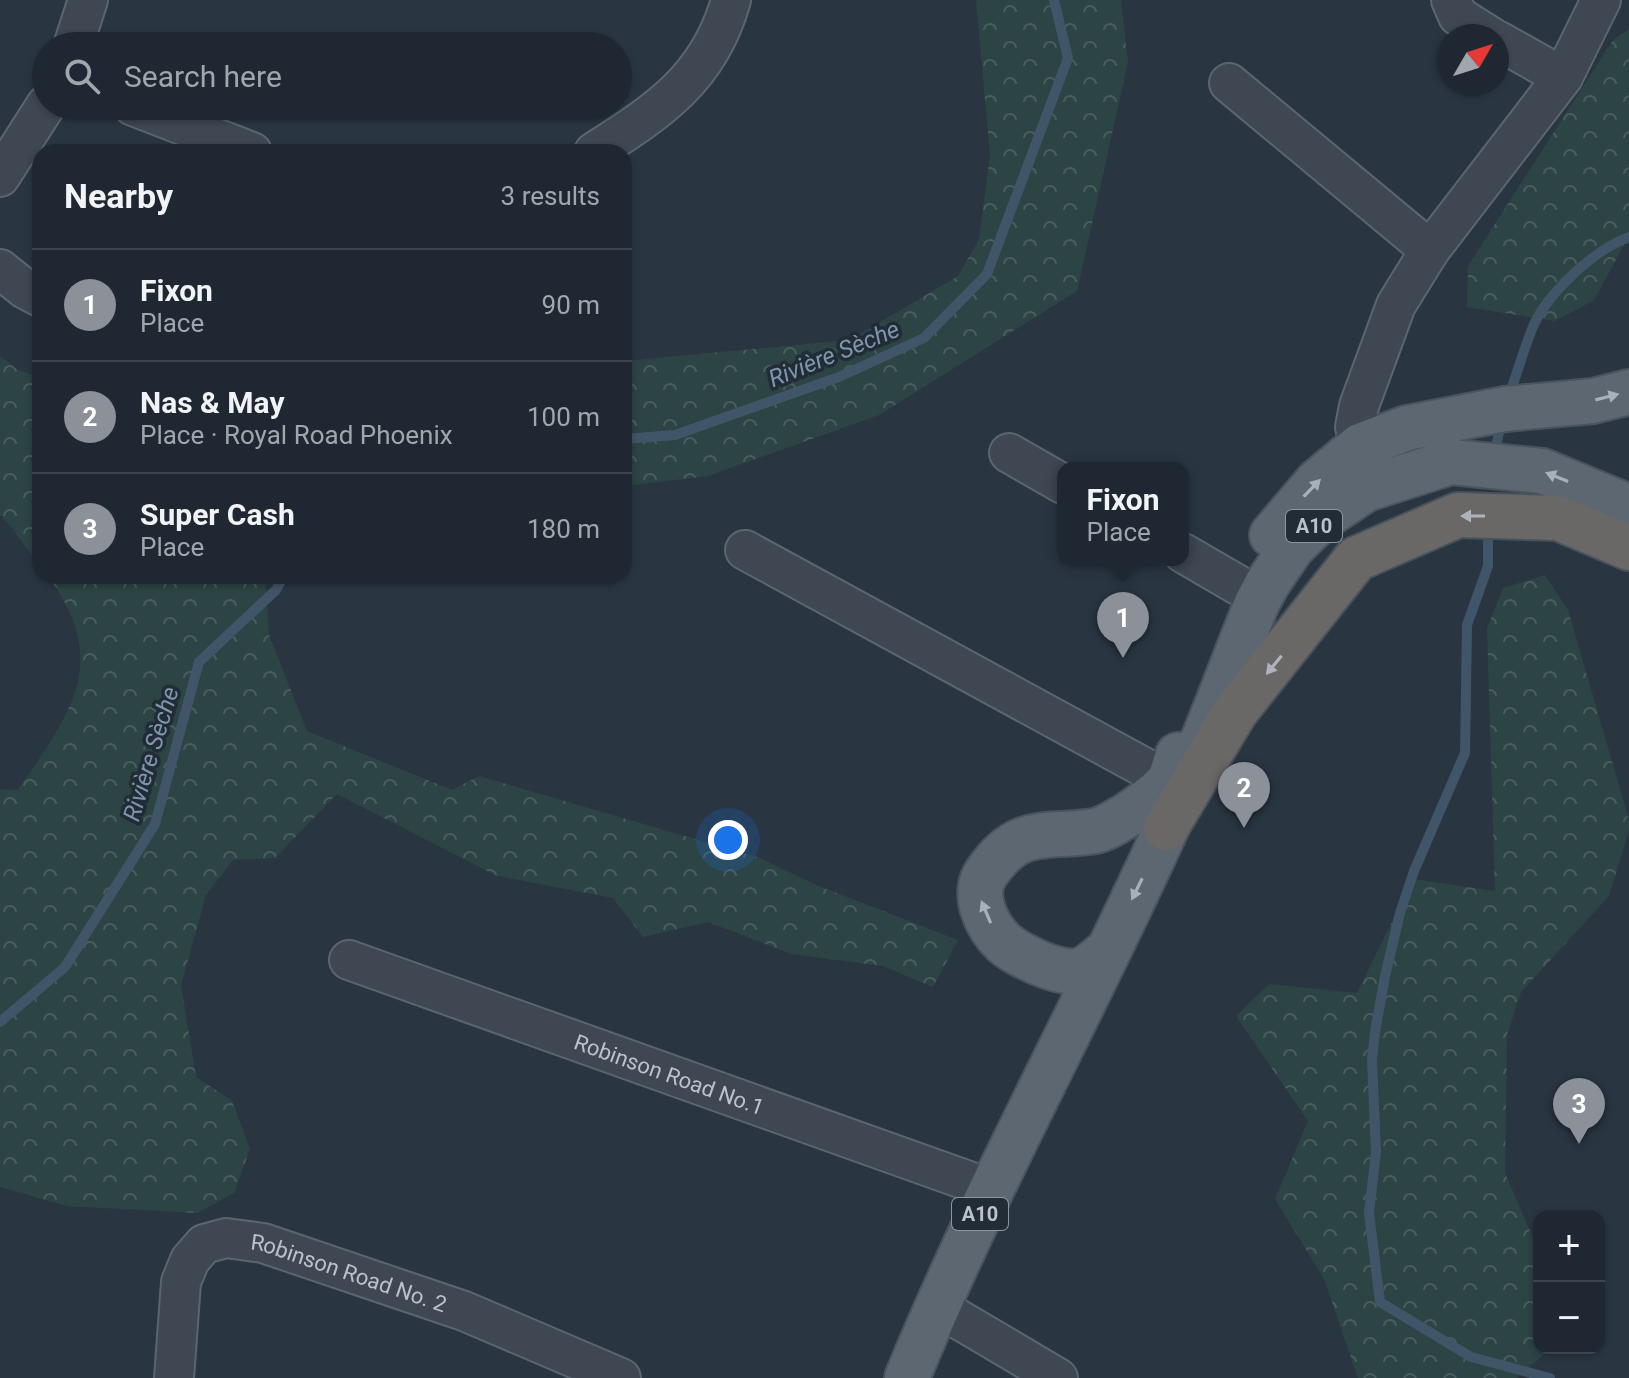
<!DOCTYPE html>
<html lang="en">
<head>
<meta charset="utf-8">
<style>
	:root { --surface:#1f2832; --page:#2c343e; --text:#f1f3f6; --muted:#a1a6ac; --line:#3c444d; --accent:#8c9099 }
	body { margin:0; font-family:Roboto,sans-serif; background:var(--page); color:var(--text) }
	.controls { position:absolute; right:24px; bottom:24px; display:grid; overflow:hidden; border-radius:16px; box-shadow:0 2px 6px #0004 }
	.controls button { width:72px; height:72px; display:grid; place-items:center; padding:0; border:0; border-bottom:2px solid var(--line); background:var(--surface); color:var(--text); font:40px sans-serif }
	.compass { position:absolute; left:1437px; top:24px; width:72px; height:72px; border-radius:50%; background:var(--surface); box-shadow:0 2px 6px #0004; rotate:51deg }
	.you { position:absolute; left:728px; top:840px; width:28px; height:28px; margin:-20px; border:6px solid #fff; border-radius:50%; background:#1a73e8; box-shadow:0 0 0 12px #1a73e833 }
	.badge { display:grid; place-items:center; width:52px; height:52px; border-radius:50%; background:var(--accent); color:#fff; font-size:26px; font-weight:700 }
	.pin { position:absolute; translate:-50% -66px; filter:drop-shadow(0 2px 4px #0008) }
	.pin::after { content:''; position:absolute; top:42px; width:28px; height:24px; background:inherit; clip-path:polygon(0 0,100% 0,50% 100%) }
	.popup { position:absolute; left:1057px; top:462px; width:132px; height:104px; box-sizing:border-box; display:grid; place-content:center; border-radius:16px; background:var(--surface); filter:drop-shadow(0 2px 6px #0005); font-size:26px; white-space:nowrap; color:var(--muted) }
	.popup b { font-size:30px; color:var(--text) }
	.popup::after { content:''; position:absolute; left:50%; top:100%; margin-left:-16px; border:16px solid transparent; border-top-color:var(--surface) }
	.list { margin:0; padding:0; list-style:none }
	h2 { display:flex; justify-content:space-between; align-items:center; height:104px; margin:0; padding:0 32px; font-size:34px }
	h2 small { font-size:26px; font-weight:400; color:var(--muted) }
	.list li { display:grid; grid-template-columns:52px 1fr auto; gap:24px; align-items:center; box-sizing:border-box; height:112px; padding:0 32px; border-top:2px solid var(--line) }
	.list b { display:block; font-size:30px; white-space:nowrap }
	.list p { margin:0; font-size:26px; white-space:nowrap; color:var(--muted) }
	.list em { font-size:26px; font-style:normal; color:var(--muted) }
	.icon { flex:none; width:44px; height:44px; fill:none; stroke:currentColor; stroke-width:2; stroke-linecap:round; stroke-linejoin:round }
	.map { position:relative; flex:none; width:1629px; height:1378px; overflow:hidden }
	.search { position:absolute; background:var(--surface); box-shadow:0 2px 6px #0004; left:32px; top:32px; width:600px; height:88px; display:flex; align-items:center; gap:20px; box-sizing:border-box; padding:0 28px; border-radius:44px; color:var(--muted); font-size:30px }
	.panel { position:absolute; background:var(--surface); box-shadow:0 2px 6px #0004; left:32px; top:144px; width:600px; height:440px; border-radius:24px }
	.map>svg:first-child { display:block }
	.forest { fill:url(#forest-crowns) }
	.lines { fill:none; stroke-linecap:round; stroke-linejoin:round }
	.stream { stroke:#415569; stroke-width:10 }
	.minor-casing { stroke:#5c656f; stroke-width:42 }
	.primary-casing { stroke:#4a535e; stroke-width:48 }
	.trunk-casing { stroke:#48525c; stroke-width:48 }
	.minor { stroke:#3e4752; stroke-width:38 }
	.primary { stroke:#5c6771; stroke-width:44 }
	.trunk { stroke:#6a6866; stroke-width:44 }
	.oneway { fill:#a8b0b9 }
	.oneway2 { fill:#afb4bc }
	.labels { text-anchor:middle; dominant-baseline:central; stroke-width:7; stroke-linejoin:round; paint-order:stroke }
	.shield { fill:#222c37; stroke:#8d959f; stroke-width:2 }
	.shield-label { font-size:20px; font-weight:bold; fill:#bbc2cb }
	.street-label { font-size:22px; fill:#bbc2cb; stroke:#222c37 }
	.water-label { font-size:24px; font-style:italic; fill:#7e95ab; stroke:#222c37 }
</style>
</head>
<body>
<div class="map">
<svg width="1629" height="1378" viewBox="0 0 1629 1378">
	<defs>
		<pattern id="forest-crowns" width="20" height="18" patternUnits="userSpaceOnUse" patternTransform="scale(2)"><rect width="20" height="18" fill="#2c4444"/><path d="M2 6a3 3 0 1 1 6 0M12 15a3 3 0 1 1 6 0" fill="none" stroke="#495d5e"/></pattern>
	</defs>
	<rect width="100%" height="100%" fill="#293642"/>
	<!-- forest -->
	<path class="forest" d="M976,0H1121L1128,62L1077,291L879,415L708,476L624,486V361L850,340L958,276L979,239L990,155Z
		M1629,29V236L1594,300L1555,321L1467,307L1468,266L1613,40Z
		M0,356L18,370L40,378V566L9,524L0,515Z
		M1545,575L1568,610L1629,820V830L1609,896L1521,992L1507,1035L1505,1173L1539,1252V1348H1551L1517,1378H1358L1324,1279L1275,1199L1308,1121L1236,1016L1269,984L1357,993L1413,879L1495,891L1487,628L1503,588Z
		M48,576H265L269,635L307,731L452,790L479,776L760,858L816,885L958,940L933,987L883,966L791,954L708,922L643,937L613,898L497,876L337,794L275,858L233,860L206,895L181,985L196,1077L232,1101L250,1149L234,1193L197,1213L67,1206L0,1187V789L18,790C70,713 112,664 48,576Z"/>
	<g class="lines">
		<!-- stream -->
		<path class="stream" d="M1508,399C1516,376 1523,352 1532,329C1546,294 1594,250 1629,237
			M624,439L675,435L839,377L924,338L987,274L1068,58L1054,0
			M1494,457L1501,422
			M1488,525V566L1467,625L1465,753L1414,871L1400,913L1385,976L1375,1032L1372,1060L1376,1152L1369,1213L1380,1302L1471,1357L1550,1378
			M0,1022L65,967L155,824L199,662L276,590L284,576"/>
		<!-- minor casing -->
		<g class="minor-casing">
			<g id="minor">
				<path d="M1451,0L1458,16L1490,36"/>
				<path d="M1497,40L1563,77"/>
				<path d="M73,46L88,0"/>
				<path d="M1229,83L1430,250"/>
				<path d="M133,106L252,152"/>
				<path d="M594,152C659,111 709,78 731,0"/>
				<path d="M0,177L46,105"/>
				<path d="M0,269L25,289L40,297"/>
				<path d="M1360,446L1355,427L1359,406L1396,305L1430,250L1563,77L1601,0"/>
				<path d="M1009,453L1063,484"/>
				<path d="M745,550L1169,781"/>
				<path d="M1183,553L1238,585"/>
				<path id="s1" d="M349,960L991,1189"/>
				<path d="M936,1306L1058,1378"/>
				<path id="s2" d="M174,1378L181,1282L190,1260L204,1244L226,1238L263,1243L464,1311L621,1378"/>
			</g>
		</g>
		<!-- primary casing -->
		<g class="primary-casing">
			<path id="primary" d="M1272,535L1317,482L1360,446L1407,428L1505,409L1593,401L1629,392
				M1108,951C1098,958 1089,969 1077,971C1059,975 1018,955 1004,943C986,926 971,893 987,872C1020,824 1047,839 1095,831C1112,828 1161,794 1170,779C1173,772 1175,763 1178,755
				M907,1378C984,1190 1083,1013 1166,829C1199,755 1227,678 1257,603L1267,584L1292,547L1321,519L1366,489L1451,462L1542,471L1629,507"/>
		</g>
		<!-- trunk casing -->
		<g class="trunk-casing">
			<path id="trunk" d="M1166,828L1235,712L1356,559L1458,515L1558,518L1629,548"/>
		</g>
		<!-- minor -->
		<use href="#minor" class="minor"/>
		<!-- primary -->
		<use href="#primary" class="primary"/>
		<!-- trunk -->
		<use href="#trunk" class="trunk"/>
	</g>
	<!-- one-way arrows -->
	<defs><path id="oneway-solid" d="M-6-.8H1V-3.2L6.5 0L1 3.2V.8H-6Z" transform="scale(2)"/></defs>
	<g class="oneway">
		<use href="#oneway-solid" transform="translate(1607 397) rotate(-14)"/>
		<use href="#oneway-solid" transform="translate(1557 477) rotate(-158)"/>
		<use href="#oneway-solid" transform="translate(1312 488) rotate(-46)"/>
		<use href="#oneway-solid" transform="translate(1137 889) rotate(116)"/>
		<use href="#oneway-solid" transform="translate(986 912) rotate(-113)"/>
	</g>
	<g class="oneway2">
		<use href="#oneway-solid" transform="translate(1473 516) rotate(-180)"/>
		<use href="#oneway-solid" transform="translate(1274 665) rotate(129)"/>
	</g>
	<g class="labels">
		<!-- shield labels -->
		<g class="shield">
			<rect x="1286" y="510" width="56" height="32" rx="6"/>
			<rect x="952" y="1198" width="56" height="32" rx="6"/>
		</g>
		<g class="shield-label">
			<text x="1314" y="526">A10</text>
			<text x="980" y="1214">A10</text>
		</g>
		<!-- street labels -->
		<g class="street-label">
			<text stroke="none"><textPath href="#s1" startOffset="340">Robinson Road No.1</textPath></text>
			<text stroke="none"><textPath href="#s2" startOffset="292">Robinson Road No. 2</textPath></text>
		</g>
		<!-- water labels -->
		<g class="water-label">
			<text transform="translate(834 354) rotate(-22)">Rivière Sèche</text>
			<text transform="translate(151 754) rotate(-73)">Rivière Sèche</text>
		</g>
	</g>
</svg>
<div class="controls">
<button>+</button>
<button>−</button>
</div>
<svg class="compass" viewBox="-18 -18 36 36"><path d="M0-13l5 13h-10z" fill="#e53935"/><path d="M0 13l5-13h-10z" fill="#a1a6ac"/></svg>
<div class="you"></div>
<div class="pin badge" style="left:1123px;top:658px">1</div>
<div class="popup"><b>Fixon</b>Place</div>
<div class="pin badge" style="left:1244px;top:828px">2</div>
<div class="pin badge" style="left:1579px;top:1144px">3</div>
<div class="search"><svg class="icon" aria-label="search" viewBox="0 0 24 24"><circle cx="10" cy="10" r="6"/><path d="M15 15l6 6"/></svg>Search here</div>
<section class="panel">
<h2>Nearby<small>3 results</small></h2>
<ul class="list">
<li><span class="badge">1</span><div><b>Fixon</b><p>Place</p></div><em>90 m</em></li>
<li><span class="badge">2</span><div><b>Nas &amp; May</b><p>Place · Royal Road Phoenix</p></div><em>100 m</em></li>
<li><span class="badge">3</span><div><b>Super Cash</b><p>Place</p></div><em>180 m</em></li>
</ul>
</section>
</div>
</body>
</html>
